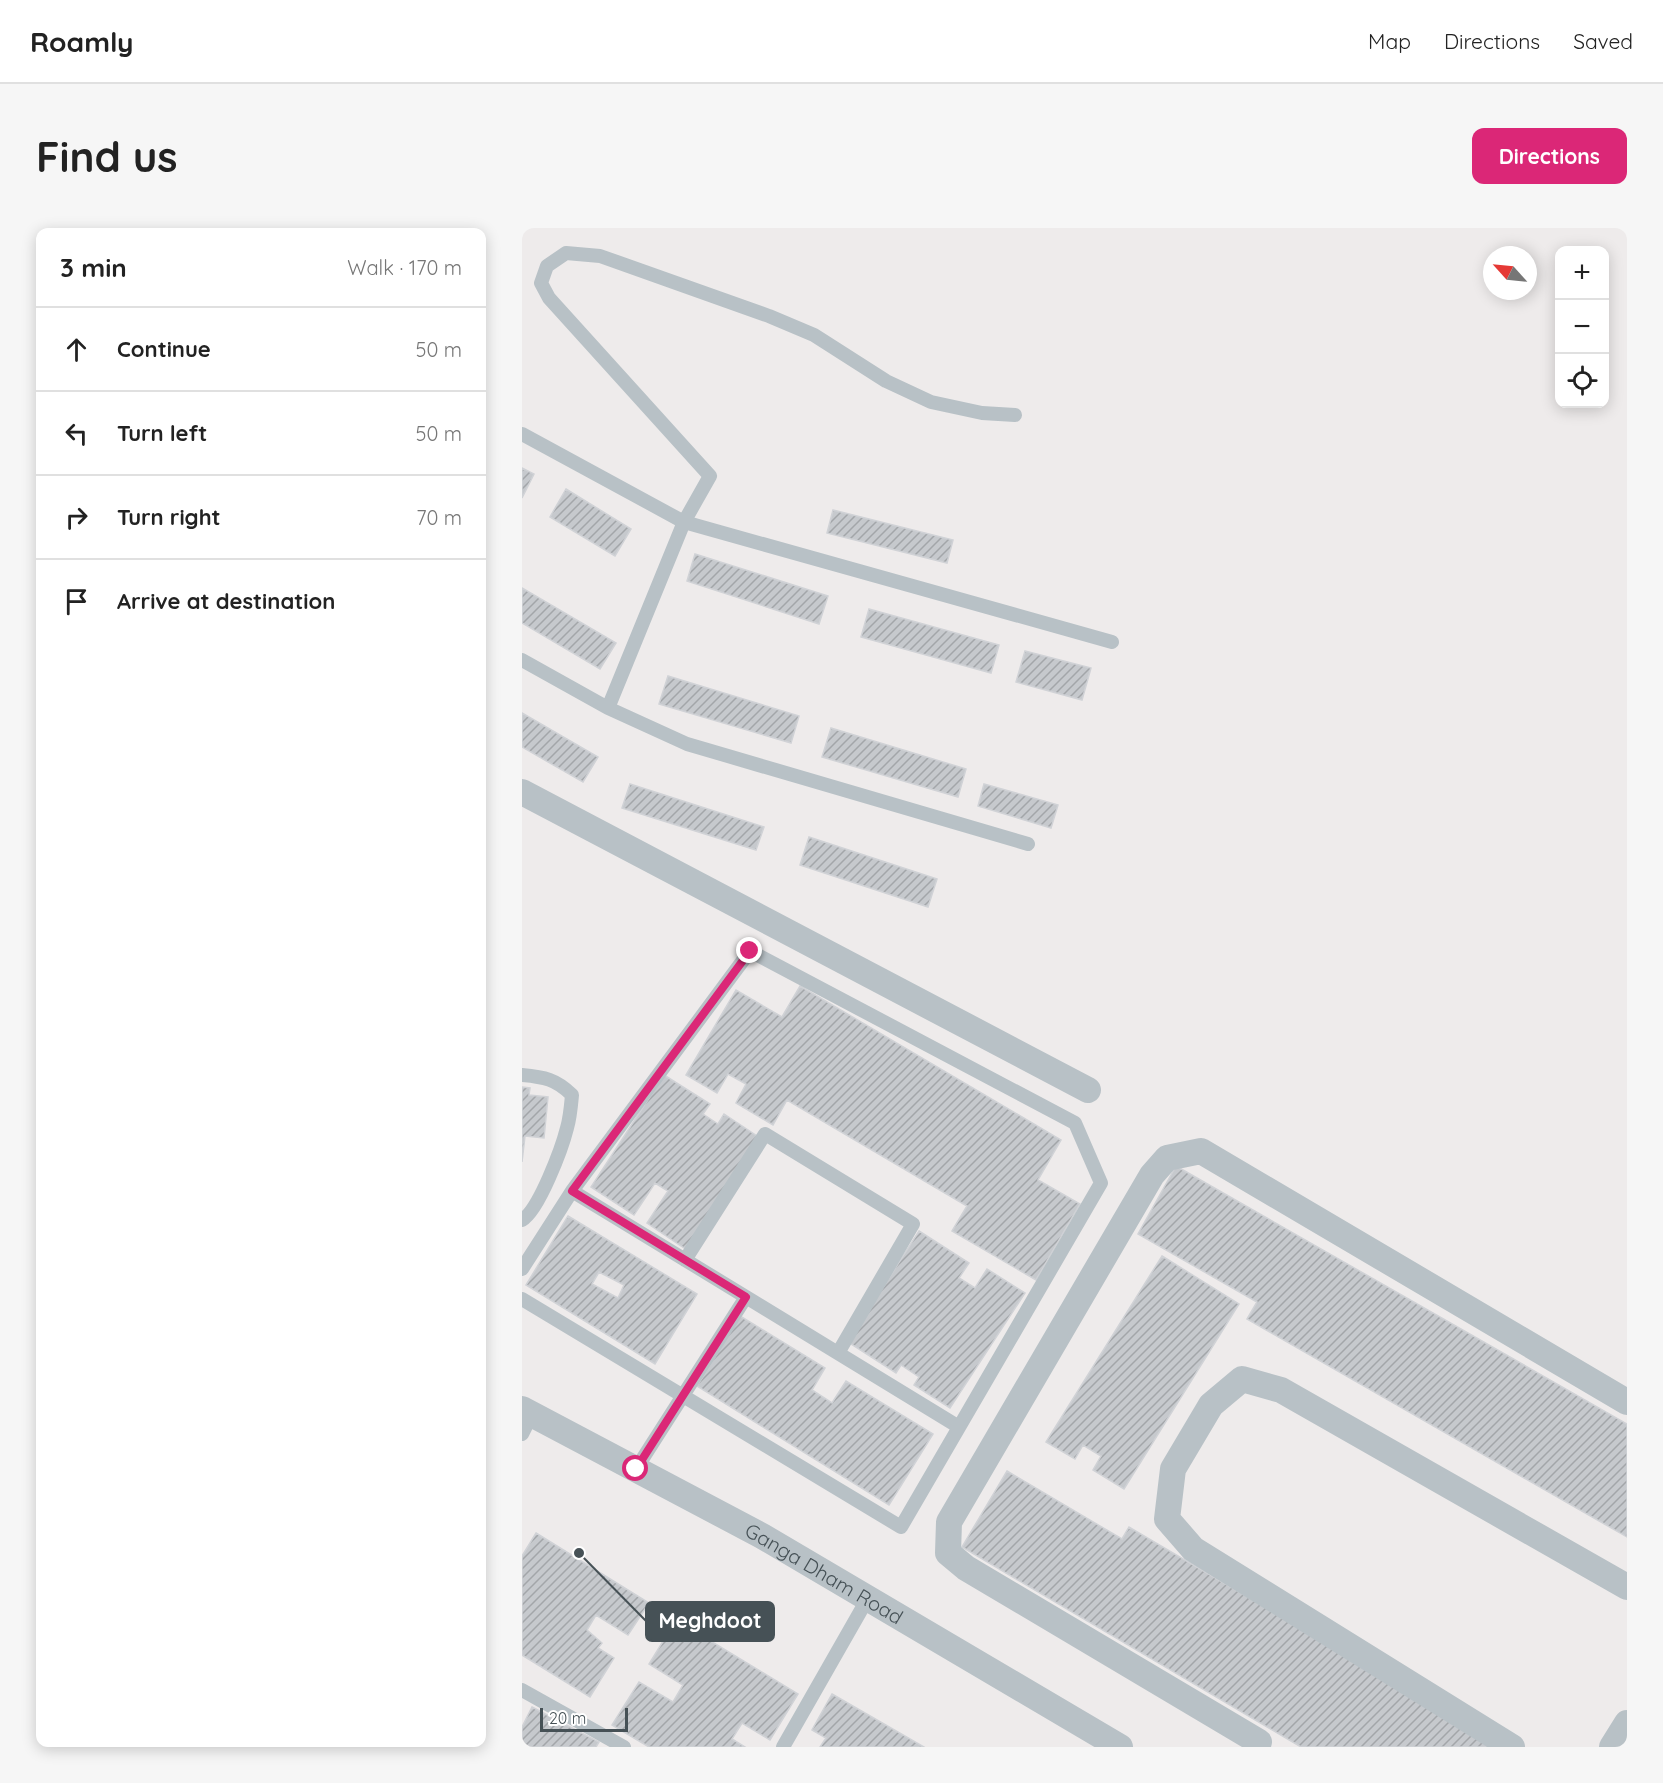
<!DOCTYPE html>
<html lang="en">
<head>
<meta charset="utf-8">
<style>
	:root { --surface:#fff; --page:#f6f6f6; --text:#222; --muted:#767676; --line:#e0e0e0; --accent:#db2777 }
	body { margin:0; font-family:Quicksand,sans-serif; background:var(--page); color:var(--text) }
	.controls { position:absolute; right:18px; top:18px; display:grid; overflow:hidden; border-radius:12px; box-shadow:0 3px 15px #0003 }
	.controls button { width:54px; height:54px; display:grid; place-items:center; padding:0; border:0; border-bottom:2px solid var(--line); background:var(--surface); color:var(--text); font:30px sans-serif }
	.compass { position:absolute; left:961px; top:18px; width:54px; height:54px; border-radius:50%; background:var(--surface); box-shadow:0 3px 15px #0003; rotate:297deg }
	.scale { position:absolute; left:18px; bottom:15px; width:88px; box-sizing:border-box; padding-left:6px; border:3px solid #465156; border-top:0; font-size:16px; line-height:21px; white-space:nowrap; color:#465156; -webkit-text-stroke:4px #fff; paint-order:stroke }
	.stop { position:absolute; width:18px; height:18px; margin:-14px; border:4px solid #db2777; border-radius:50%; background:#fff }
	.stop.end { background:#db2777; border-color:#fff; box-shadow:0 2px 6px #0008 }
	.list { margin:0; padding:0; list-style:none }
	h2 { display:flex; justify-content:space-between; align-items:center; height:78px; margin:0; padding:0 24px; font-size:26px }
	h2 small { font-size:20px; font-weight:400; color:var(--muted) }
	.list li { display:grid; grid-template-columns:39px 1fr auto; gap:18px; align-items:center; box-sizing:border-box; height:84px; padding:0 24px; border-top:2px solid var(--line) }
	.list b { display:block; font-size:22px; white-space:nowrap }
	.list em { font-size:20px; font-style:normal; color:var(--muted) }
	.icon { flex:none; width:33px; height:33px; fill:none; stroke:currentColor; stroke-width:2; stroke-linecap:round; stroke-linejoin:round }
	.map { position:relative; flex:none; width:1105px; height:1519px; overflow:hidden; border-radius:12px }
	header { display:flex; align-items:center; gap:36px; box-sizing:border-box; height:84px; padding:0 30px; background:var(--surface); border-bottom:2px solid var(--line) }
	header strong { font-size:28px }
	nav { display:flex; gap:33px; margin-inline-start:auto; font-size:21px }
	.intro { display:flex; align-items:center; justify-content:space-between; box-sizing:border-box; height:144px; padding:0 36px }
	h1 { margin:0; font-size:42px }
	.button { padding:15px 27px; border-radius:12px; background:var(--accent); color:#fff; font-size:21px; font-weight:700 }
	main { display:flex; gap:36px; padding:0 36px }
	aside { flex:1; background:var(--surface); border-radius:12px; box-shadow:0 3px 15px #0003 }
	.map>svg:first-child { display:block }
	.building { fill:url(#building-hatch); stroke:#d0d2d6; stroke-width:1.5; fill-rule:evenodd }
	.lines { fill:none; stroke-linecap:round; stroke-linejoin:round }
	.lane { stroke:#b8c1c6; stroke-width:14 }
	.street { stroke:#b8c1c6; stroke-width:26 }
	.route { stroke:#db2777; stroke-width:8 }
	.labels { text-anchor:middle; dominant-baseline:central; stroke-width:6; stroke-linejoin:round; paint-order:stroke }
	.street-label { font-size:20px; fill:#465156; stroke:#fff }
	.leader { fill:none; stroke:#465156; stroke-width:2 }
	.callout-dot { fill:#465156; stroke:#fff; stroke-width:2 }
	.callout { fill:#465156; stroke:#465156; stroke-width:2 }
	.callout-label { font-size:21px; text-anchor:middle; font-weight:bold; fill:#fff }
</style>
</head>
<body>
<header>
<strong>Roamly</strong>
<nav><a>Map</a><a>Directions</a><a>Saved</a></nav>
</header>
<div class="intro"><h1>Find us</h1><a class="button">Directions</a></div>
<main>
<aside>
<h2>3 min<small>Walk · 170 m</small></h2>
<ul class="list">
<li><svg class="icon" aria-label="ahead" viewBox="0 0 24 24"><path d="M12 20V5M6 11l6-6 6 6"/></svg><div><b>Continue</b></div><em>50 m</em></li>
<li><svg class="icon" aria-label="left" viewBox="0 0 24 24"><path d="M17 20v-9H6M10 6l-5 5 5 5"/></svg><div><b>Turn left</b></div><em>50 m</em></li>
<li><svg class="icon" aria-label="right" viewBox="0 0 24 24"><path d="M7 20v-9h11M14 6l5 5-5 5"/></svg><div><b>Turn right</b></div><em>70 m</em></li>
<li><svg class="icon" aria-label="arrive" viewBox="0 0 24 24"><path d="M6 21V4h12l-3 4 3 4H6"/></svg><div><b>Arrive at destination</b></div></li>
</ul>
</aside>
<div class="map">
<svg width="1105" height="1519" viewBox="0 0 1105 1519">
	<defs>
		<pattern id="building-hatch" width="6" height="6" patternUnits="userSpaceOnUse" patternTransform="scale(1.5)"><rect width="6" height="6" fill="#c6c9cd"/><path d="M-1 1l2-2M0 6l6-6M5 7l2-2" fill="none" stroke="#a3a6a9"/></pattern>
	</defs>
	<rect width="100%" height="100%" fill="#eeebeb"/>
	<!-- building -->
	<path class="building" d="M0,240L12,246L0,270Z
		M44,261L109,301L93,328L28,289Z
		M311,282L431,312L425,335L305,305Z
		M173,326L306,368L297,396L165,353Z
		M0,360L94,415L78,441L0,395Z
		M347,381L477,417L469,445L339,409Z
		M503,423L569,440L560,472L494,454Z
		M146,448L277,488L269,515L137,476Z
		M0,485L76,529L61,554L0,519Z
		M309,500L444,541L436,569L300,529Z
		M108,556L242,599L234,622L100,580Z
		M462,556L536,577L529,600L456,578Z
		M287,609L415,651L406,679L278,637Z
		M278,758L539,912L516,952L558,976L514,1052L430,1003L445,978L265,872L251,897L214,875L224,856L206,846L195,865L164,847L214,762L260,789Z
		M142,847L188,876L181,886L196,896L202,886L238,910L165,1022L125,995L146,963L133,955L112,987L69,959Z
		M0,859L8,860L7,867L26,869L22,910L3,908L0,934Z
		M654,938L1105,1196V1309L725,1091L735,1074L616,1006Z
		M46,988L175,1066L133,1136L4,1057ZM77,1044L102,1057L96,1070L70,1056Z
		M397,1003L447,1035L437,1050L453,1060L465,1041L503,1065L428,1180L392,1157L397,1149L379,1137L374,1145L326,1114Z
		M640,1028L717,1076L602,1261L571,1242L579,1228L561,1217L553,1231L524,1214Z
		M218,1088L303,1140L290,1162L310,1175L324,1153L411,1206L367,1277L175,1158Z
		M485,1243L600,1311L607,1299L980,1519H779L440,1319Z
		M14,1305L127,1375L106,1407L74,1387L65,1402L80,1415L76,1420L92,1430L68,1469L0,1427V1328Z
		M154,1392L276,1466L248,1512L220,1495L210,1511L223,1519H127L90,1497L117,1454L151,1474L161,1457L127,1436Z
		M310,1466L402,1519H298L304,1510L290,1502Z
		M10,1479L77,1514L74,1519H0V1499Z"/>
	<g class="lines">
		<!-- lane -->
		<path class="lane" d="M0,206L162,294L590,414
			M0,432L86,480L162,294L188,248L27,70L19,55L25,38L44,25L78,28L247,88L292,107L364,153L409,174L460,185L493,187
			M86,480L165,516L506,616
			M0,847C22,849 34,851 50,867C49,878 48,890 45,900C40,920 17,982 0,992
			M50,963L224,1069L114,1241
			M163,1032L243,906L391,996L316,1125
			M0,1041L50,963L228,723L553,895L579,955L379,1299L0,1071
			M224,1069L437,1199
			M0,1206L10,1186
			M0,1462L102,1519
			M261,1519L346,1370"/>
		<!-- street -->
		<g class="street">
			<path d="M0,564L566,862"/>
			<path id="s1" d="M0,1181L240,1308L598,1519"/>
			<path d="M735,1519L737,1514L444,1340L426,1325L427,1294L630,947L645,930L679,923L1105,1174"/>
			<path d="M990,1519L671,1321L645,1291L651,1241L689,1177L720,1151L759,1162L1105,1359"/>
			<path d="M1090,1519L1105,1495"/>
		</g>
	</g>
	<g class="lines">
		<!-- route -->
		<path class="route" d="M114,1241L224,1069L50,963L228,723"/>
	</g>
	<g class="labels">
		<!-- street labels -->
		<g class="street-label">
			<text stroke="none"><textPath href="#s1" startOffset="344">Ganga Dham Road</textPath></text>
		</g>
	</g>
	<!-- callouts -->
	<path class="leader" d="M57 1325L124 1393"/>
	<circle class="callout-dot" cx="57" cy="1325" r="6"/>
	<rect class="callout" x="124" y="1374" width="128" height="39" rx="6"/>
	<g class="callout-label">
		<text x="188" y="1400">Meghdoot</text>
	</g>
</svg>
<div class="controls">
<button>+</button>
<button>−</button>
<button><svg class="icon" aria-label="locate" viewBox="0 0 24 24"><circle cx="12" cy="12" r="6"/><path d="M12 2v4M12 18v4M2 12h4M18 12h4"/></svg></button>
</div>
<svg class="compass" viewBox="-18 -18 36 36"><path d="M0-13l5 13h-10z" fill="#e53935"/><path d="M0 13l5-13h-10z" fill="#767676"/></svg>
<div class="scale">20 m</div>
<div class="stop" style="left:114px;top:1241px"></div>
<div class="stop end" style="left:228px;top:723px"></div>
</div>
</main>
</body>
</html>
